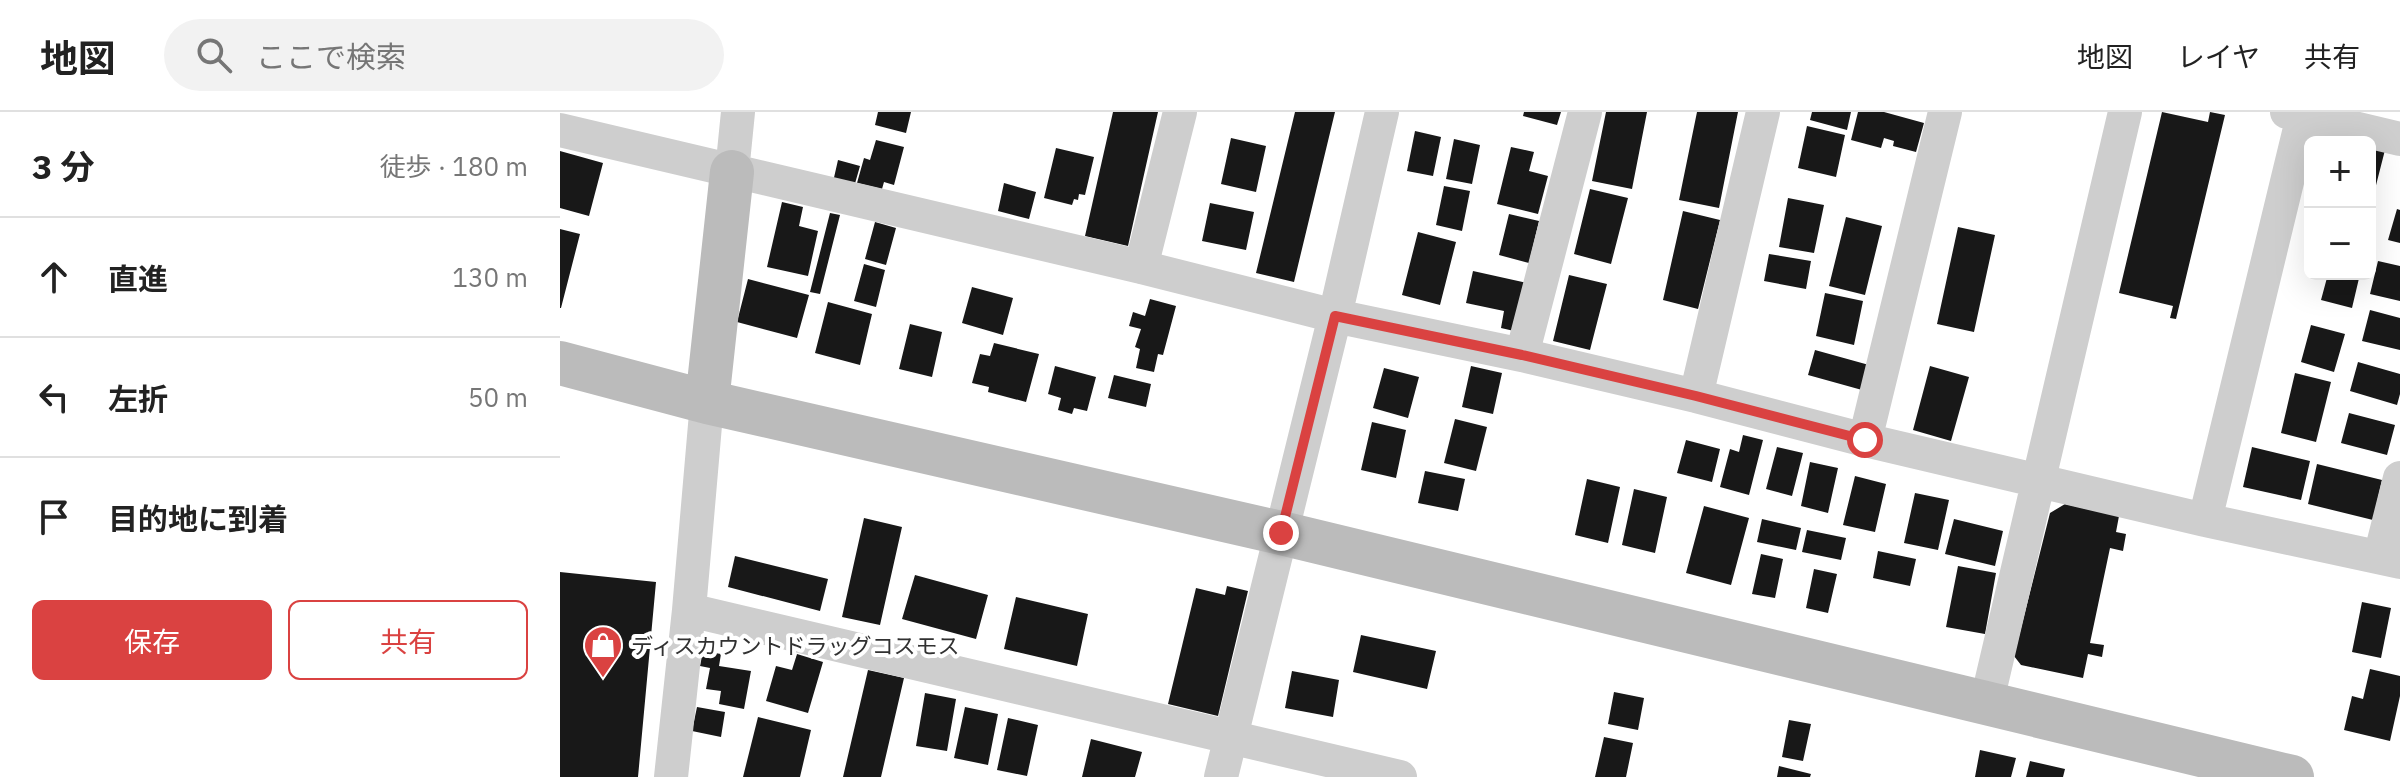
<!DOCTYPE html>
<html lang="ja">
<head>
<meta charset="utf-8">
<style>
	:root { --surface:#fff; --page:#f2f2f2; --text:#222; --muted:#767676; --line:#e0e0e0; --accent:#da4241 }
	body { margin:0; font-family:"IBM Plex Sans","Noto Sans JP",sans-serif; background:var(--page); color:var(--text) }
	.controls { position:absolute; right:24px; top:24px; display:grid; overflow:hidden; border-radius:12px; box-shadow:0 8px 32px #0002 }
	.controls button { width:72px; height:72px; display:grid; place-items:center; padding:0; border:0; border-bottom:2px solid var(--line); background:var(--surface); color:var(--text); font:40px sans-serif }
	.stop { position:absolute; width:24px; height:24px; margin:-18px; border:6px solid #da4241; border-radius:50%; background:#fff }
	.stop.end { background:#da4241; border-color:#fff; box-shadow:0 2px 8px #0008 }
	.list { margin:0; padding:0; list-style:none }
	h2 { display:flex; justify-content:space-between; align-items:center; height:104px; margin:0; padding:0 32px; font-size:34px }
	h2 small { font-size:26px; font-weight:400; color:var(--muted) }
	.list li { display:grid; grid-template-columns:52px 1fr auto; gap:24px; align-items:center; box-sizing:border-box; height:120px; padding:0 32px; border-top:2px solid var(--line) }
	.list b { display:block; font-size:30px; white-space:nowrap }
	.list em { font-size:26px; font-style:normal; color:var(--muted) }
	.actions { display:flex; gap:16px; padding:24px 32px }
	.actions a { flex:1; padding:18px 0; border:2px solid var(--accent); border-radius:12px; text-align:center; font-size:28px; color:var(--accent) }
	.actions .main { background:var(--accent); color:#fff }
	.icon { flex:none; width:44px; height:44px; fill:none; stroke:currentColor; stroke-width:2; stroke-linecap:round; stroke-linejoin:round }
	.map { position:relative; flex:none; width:1840px; height:665px; overflow:hidden }
	header { display:flex; align-items:center; gap:48px; box-sizing:border-box; height:112px; padding:0 40px; background:var(--surface); border-bottom:2px solid var(--line) }
	header strong { font-size:38px }
	nav { display:flex; gap:44px; margin-inline-start:auto; font-size:28px }
	.search { width:560px; height:72px; background:var(--page); display:flex; align-items:center; gap:20px; box-sizing:border-box; padding:0 28px; border-radius:44px; color:var(--muted); font-size:30px }
	main { display:flex }
	aside { flex:1; background:var(--surface) }
	.map>svg:first-child { display:block }
	.building { fill:#181818 }
	.lines { fill:none; stroke-linecap:round; stroke-linejoin:round }
	.street { stroke:#cecece; stroke-width:34 }
	.secondary { stroke:#bbb; stroke-width:44 }
	.route { stroke:#da4241; stroke-width:10 }
	.labels { text-anchor:middle; dominant-baseline:central; stroke-width:8; stroke-linejoin:round; paint-order:stroke }
	.poi-label { font-size:22px; fill:#313131; stroke:#fff; text-anchor:start }
</style>
</head>
<body>
<header>
<strong>地図</strong>
<div class="search"><svg class="icon" aria-label="search" viewBox="0 0 24 24"><circle cx="10" cy="10" r="6"/><path d="M15 15l6 6"/></svg>ここで検索</div>
<nav><a>地図</a><a>レイヤ</a><a>共有</a></nav>
</header>
<main>
<aside>
<h2>3 分<small>徒歩 · 180 m</small></h2>
<ul class="list">
<li><svg class="icon" aria-label="ahead" viewBox="0 0 24 24"><path d="M12 20V5M6 11l6-6 6 6"/></svg><div><b>直進</b></div><em>130 m</em></li>
<li><svg class="icon" aria-label="left" viewBox="0 0 24 24"><path d="M17 20v-9H6M10 6l-5 5 5 5"/></svg><div><b>左折</b></div><em>50 m</em></li>
<li><svg class="icon" aria-label="arrive" viewBox="0 0 24 24"><path d="M6 21V4h12l-3 4 3 4H6"/></svg><div><b>目的地に到着</b></div></li>
</ul>
<div class="actions"><a class="main">保存</a><a>共有</a></div>
</aside>
<div class="map">
<svg width="1840" height="665" viewBox="0 0 1840 665">
	<rect width="100%" height="100%" fill="#fff"/>
	<!-- building -->
	<path class="building" d="M318,0H351L346,21L315,13Z
		M553,0H598L568,134L525,124Z
		M735,0H775L734,170L696,161Z
		M964,0H1001L997,13L963,4Z
		M1046,0H1087L1072,77L1032,69Z
		M1137,0H1178L1159,96L1119,88Z
		M1252,0H1291L1287,18L1250,8Z
		M1298,0H1324L1364,11L1356,40L1333,34L1334,29L1324,26L1321,36L1291,28Z
		M1602,0L1648,10L1650,0L1665,3L1616,207L1610,206L1613,194L1559,181Z
		M1247,14L1285,23L1276,65L1238,56Z
		M855,19L881,25L873,64L847,59Z
		M671,26L706,34L696,80L661,72Z
		M894,27L920,33L912,72L886,67Z
		M316,28L344,35L334,73L324,70L322,77L297,71L304,46L310,48Z
		M1810,34L1825,38L1813,85L1810,84Z
		M951,35L974,40L969,59L988,64L978,102L937,92Z
		M496,36L534,45L525,83L519,82L518,88L514,87L512,93L484,86Z
		M0,39L43,51L29,104L0,96Z
		M278,48L300,54L294,75L273,70Z
		M444,71L476,80L469,107L438,99Z
		M884,74L910,79L902,119L876,113Z
		M1030,77L1068,86L1051,152L1014,142Z
		M1228,86L1264,93L1254,141L1219,135Z
		M222,90L243,95L239,114L258,119L248,164L207,155Z
		M650,91L694,100L686,138L642,129Z
		M1837,97L1840,98V131L1828,128Z
		M1123,99L1160,108L1138,197L1103,188Z
		M270,101L280,103L260,182L250,180Z
		M949,102L979,109L969,151L939,143Z
		M1286,105L1322,114L1305,183L1269,174Z
		M315,110L336,116L326,153L305,147Z
		M1398,115L1435,123L1414,220L1377,212Z
		M0,117L20,122L1,196H0Z
		M858,120L896,130L880,193L842,183Z
		M1209,142L1251,149L1246,177L1204,169Z
		M1818,149L1840,154V189L1810,182Z
		M304,152L325,158L316,195L294,189Z
		M913,159L967,171L954,219L941,216L944,199L906,191Z
		M1768,162H1800L1792,196L1761,188Z
		M1009,163L1047,172L1030,238L993,229Z
		M188,167L249,183L237,226L177,210Z
		M412,175L453,186L443,223L402,211Z
		M1265,181L1303,189L1294,233L1256,224Z
		M590,187L616,194L603,243L598,242L594,260L576,256L580,237L575,235L581,217L569,214L573,200L585,204Z
		M268,190L312,202L300,253L255,241Z
		M1810,198L1840,206V238L1802,229Z
		M350,212L382,220L372,265L339,257Z
		M1751,213L1785,222L1774,260L1741,250Z
		M434,231L479,242L466,290L428,280L429,275L412,271L420,242L430,244Z
		M1255,238L1309,253L1302,278L1248,263Z
		M1798,250L1840,262V282L1837,293L1790,279Z
		M495,254L536,265L527,299L514,296L512,302L498,298L501,286L488,282Z
		M911,254L942,261L933,302L902,295Z
		M1370,254L1409,265L1391,329L1353,318Z
		M824,256L859,265L848,306L813,296Z
		M1735,261L1771,270L1756,330L1721,321Z
		M554,263L591,272L586,295L548,286Z
		M1789,301L1835,313L1827,343L1781,331Z
		M895,307L927,315L916,359L884,351Z
		M812,310L846,318L836,366L801,358Z
		M1183,323L1203,328L1189,383L1160,375L1170,337L1179,340Z
		M1126,328L1160,337L1152,370L1117,361Z
		M1217,335L1243,341L1232,384L1206,377Z
		M1692,335L1750,349L1741,388L1683,375Z
		M1250,350L1278,356L1268,401L1241,394Z
		M1757,352L1822,368L1813,408L1748,392Z
		M865,359L905,367L898,399L858,391Z
		M1295,364L1326,372L1315,420L1283,413Z
		M1027,367L1060,375L1048,431L1015,423Z
		M1074,377L1107,385L1095,441L1062,433Z
		M1355,381L1389,388L1378,438L1344,431Z
		M1505,392L1559,404L1556,420L1566,422L1563,439L1550,436L1530,531L1544,533L1542,545L1528,542L1523,566L1461,553L1454,544L1490,401Z
		M1144,394L1189,406L1171,473L1126,461Z
		M304,406L342,415L320,513L282,505Z
		M1202,407L1241,416L1236,438L1197,430Z
		M1394,407L1443,419L1435,454L1385,442Z
		M1247,418L1286,426L1281,448L1242,440Z
		M1318,439L1356,447L1350,474L1313,466Z
		M1201,442L1223,447L1215,486L1192,482Z
		M175,444L268,467L260,499L168,475Z
		M1398,454L1436,461L1425,522L1386,515Z
		M1254,457L1277,462L1268,501L1246,496Z
		M0,460L96,470L78,665H0Z
		M355,463L428,483L416,527L342,507Z
		M667,474L688,479L658,604L608,592L636,476L665,483Z
		M456,485L528,502L517,554L444,537Z
		M1802,490L1831,496L1821,546L1792,540Z
		M801,523L876,539L867,577L793,560Z
		M143,539L161,542L159,554L191,559L184,597L159,592L161,579L146,577L150,556L140,554Z
		M237,542L263,550L248,601L206,589L216,554L232,558Z
		M1810,557L1840,564V584L1830,629L1784,618L1792,584L1803,587Z
		M308,558L344,566L321,665H283Z
		M732,559L779,568L773,605L725,596Z
		M1054,580L1084,586L1078,618L1048,612Z
		M365,581L396,587L387,639L356,634Z
		M137,595L165,600L161,625L132,619Z
		M405,595L438,602L428,653L394,646Z
		M198,605L251,618L240,665H183Z
		M448,606L478,613L467,664L437,658Z
		M1229,608L1251,612L1243,649L1222,645Z
		M1044,625L1073,631L1066,665H1035Z
		M531,627L582,640L575,665H522Z
		M1420,638L1456,646L1451,665H1415Z
		M1470,649L1505,657L1503,665H1466Z
		M1219,654L1251,662L1250,665H1217Z"/>
	<g class="lines">
		<!-- street -->
		<path class="street" d="M1727,0L1840,27
			M0,18L581,155L775,204L962,243L1136,284L1305,328L1645,408L1840,450
			M172,60L178,0
			M581,155L620,0
			M962,243L1025,0
			M1136,284L1203,0
			M1305,328L1385,0
			M1645,408L1743,4
			M1820,445L1840,366
			M129,498L840,665
			M1426,593L1565,0
			M111,665L129,498L147,290
			M661,665L775,204L822,0"/>
		<!-- secondary -->
		<path class="secondary" d="M0,251L147,290L721,421L1732,665
			M147,290L172,60"/>
	</g>
	<g class="lines">
		<!-- route -->
		<path class="route" d="M721,421L775,204L962,243L1136,284L1305,328"/>
	</g>
	<!-- icons -->
	<defs>
		<g id="shop-pin" transform="scale(2)"><path d="M0 17L-7.5 6A9.5 9.5 0 1 1 7.5 6Z" fill="#da4241" stroke="#fff"/><path d="M-5-2.5h2.3a2.7 3.5 0 0 1 5.4 0H5L5.5 6h-11ZM-1.5-2.5h3a1.5 2.3 0 0 0-3 0Z" fill="#fff"/></g>
	</defs>
	<g fill-rule="evenodd">
		<use href="#shop-pin" x="43" y="533"/>
	</g>
	<g class="labels">
		<!-- poi labels -->
		<g class="poi-label">
			<text x="71" y="533">ディスカウントドラッグコスモス</text>
		</g>
	</g>
</svg>
<div class="controls">
<button>+</button>
<button>−</button>
</div>
<div class="stop" style="left:1305px;top:328px"></div>
<div class="stop end" style="left:721px;top:421px"></div>
</div>
</main>
</body>
</html>
